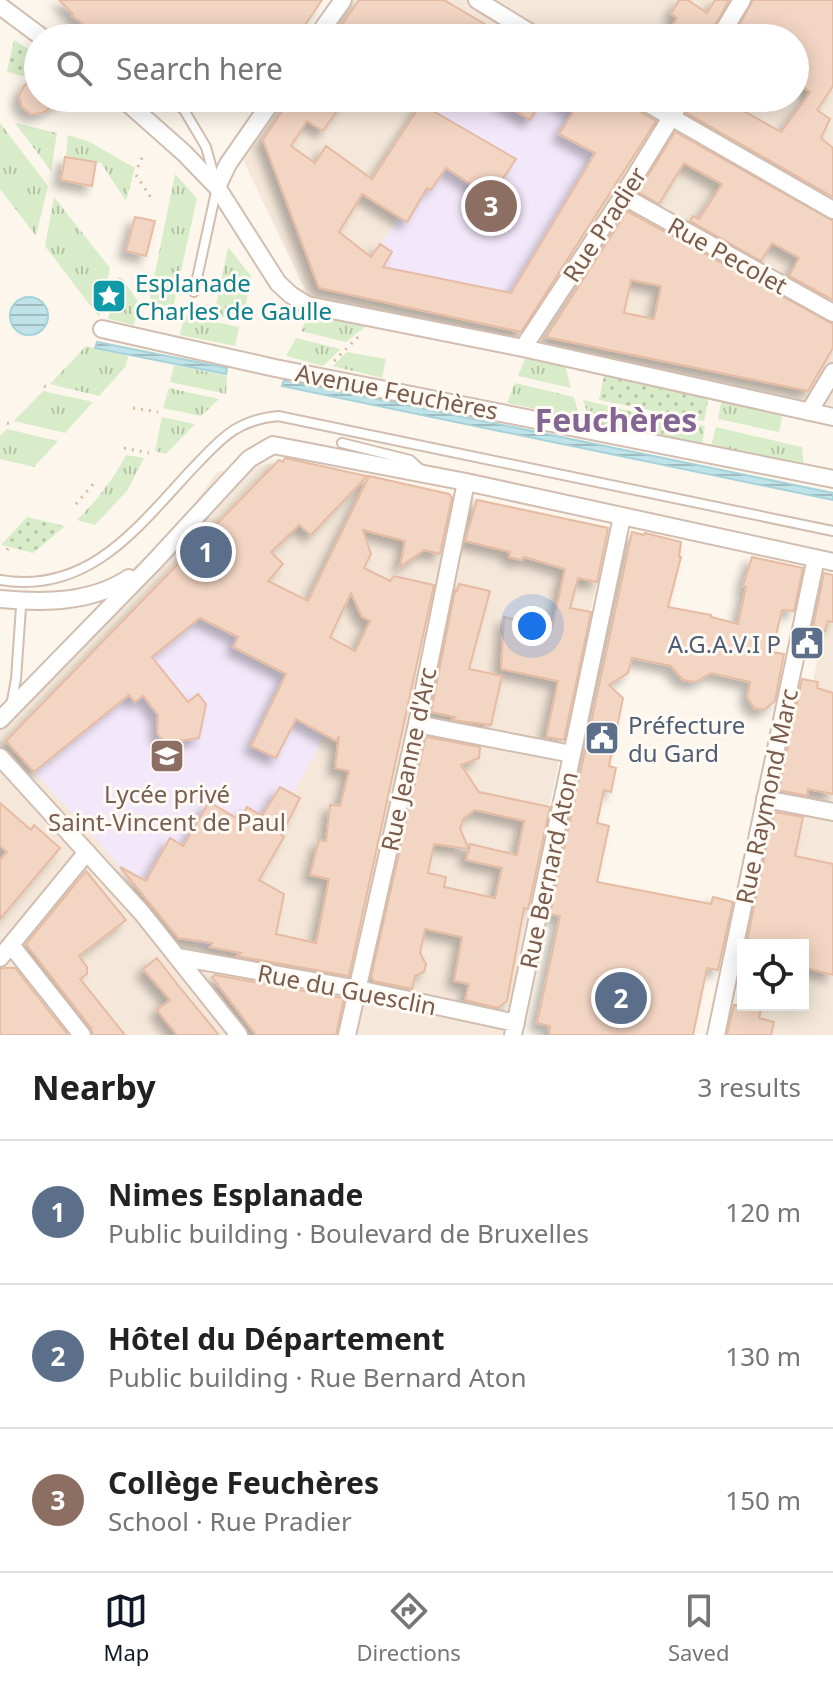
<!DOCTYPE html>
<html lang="en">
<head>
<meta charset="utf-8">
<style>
	:root { --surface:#fff; --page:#f2f2f2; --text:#222; --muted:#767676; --line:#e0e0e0; --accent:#111827 }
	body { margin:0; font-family:"Noto Sans",sans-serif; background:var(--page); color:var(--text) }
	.controls { position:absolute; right:24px; bottom:24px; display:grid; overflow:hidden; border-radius:0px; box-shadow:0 4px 20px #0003 }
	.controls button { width:72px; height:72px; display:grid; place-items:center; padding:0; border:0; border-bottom:2px solid var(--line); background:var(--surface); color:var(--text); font:40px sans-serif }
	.you { position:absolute; left:532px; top:626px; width:28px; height:28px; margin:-20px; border:6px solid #fff; border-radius:50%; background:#1a73e8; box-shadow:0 0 0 12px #1a73e833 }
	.badge { display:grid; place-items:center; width:52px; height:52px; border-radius:50%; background:var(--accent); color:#fff; font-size:26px; font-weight:700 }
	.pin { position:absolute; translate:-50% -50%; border:4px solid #fff; box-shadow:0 2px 8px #0006 }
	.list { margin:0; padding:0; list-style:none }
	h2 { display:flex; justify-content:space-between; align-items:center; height:104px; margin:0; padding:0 32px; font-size:34px }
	h2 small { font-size:26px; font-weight:400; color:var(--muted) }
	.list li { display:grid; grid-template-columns:52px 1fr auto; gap:24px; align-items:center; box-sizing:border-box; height:144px; padding:0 32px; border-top:2px solid var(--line) }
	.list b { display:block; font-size:30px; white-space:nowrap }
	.list p { margin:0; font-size:26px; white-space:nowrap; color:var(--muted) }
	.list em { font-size:26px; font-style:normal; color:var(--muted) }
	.icon { flex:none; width:44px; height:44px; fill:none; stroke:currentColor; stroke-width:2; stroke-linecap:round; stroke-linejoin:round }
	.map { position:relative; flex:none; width:833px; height:1035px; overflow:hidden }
	.search { position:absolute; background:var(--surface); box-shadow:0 4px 20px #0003; left:24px; right:24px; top:24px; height:88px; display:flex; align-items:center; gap:20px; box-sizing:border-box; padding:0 28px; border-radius:44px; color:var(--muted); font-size:30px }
	.sheet { height:536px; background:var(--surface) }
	nav { display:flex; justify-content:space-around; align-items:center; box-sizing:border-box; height:112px; border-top:2px solid var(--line); background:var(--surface); font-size:22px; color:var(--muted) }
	nav a { display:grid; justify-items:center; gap:4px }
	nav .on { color:var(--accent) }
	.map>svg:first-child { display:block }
	.residential { fill:#f5e8da }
	.education { fill:#f3e8fa }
	.grass { fill:url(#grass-tufts) }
	.park { fill:url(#park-dots) }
	.water { fill:url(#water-rules); stroke:#a5d3da; stroke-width:2 }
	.building { fill:#f3d5c3; stroke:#e6bba3; stroke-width:2; fill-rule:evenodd; filter:url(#shadow) }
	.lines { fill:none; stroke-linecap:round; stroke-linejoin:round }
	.lane-casing { stroke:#d1beb0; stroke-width:12 }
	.street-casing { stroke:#d1beb0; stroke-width:20 }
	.path { stroke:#d9b8a5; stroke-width:3; stroke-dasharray:2 6; stroke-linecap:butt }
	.lane { stroke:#fff; stroke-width:8 }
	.street { stroke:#fff; stroke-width:16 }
	.labels { text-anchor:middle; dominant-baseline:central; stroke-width:6; stroke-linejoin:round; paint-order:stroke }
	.street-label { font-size:24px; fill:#7a5c4d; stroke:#fffaf3 }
	.culture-label { font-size:24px; fill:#0d838f; stroke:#fffaf3; text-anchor:start }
	.service-label { font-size:24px; fill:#4e5e75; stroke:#fffaf3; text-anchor:end }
	.education-label { font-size:24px; fill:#785e54; stroke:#fffaf3 }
	.district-label { font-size:32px; font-weight:bold; fill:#846695; stroke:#fffaf3 }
</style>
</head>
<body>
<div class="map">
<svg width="833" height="1035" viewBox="0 0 833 1035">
	<defs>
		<pattern id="grass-tufts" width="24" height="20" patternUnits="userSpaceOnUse" patternTransform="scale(2)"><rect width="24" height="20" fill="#d8ecc9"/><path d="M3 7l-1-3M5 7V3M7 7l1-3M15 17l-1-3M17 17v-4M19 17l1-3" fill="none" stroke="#b4c2a5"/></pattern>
		<pattern id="park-dots" width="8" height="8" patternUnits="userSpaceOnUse" patternTransform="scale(2)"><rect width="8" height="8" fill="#d8ecc9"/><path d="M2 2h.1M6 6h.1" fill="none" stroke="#b4c2a5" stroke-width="1.8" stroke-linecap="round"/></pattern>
		<pattern id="water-rules" width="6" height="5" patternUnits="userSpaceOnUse" patternTransform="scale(2)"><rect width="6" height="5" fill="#bfe3e8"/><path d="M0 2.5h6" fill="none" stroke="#a0bbbe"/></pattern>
		<filter id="shadow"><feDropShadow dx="-7" dy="7" stdDeviation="4" flood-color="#0004"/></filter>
	</defs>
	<rect width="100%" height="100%" fill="#fdf6ec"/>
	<!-- residential -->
	<path class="residential" d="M331,0H833V406L310,300L233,139L262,98H795V38H304Z
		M294,460L611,527L584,637L503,1035H0V712L133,569L174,533L217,472Z
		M833,582V1035H742L748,1005H803V945H760Z"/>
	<!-- education -->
	<path class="education" d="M405,98H616L653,120L524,331L347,295L398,218L362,194L417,110Z
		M166,575L247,618L328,729L293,794L300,798L281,834L284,837L259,880L249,875L210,947L178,938L107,851L6,741Z"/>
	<!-- grass -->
	<path class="grass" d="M0,123L48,186L36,236L0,189Z
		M15,123L57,133L51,171Z
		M68,135L90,142L135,168L126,201L101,163L66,156Z
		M175,174L197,198L173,308L155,303L150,298Z
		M54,197L110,268L99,317L45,246Z
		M228,247L251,276L243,321L214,315Z
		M118,277L122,278L139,303L134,325L108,319Z
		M311,312L369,324L346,342L301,331Z
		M184,315L239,327L235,346L180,335Z
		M296,338L341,349L323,366L286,356Z
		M86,346L128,356L126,366L99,396L50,384Z
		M347,352L386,359L382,378L333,366Z
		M526,356L565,365L571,388L518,376Z
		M174,365L227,376L226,394L170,382Z
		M515,383L574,397L580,418L507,403Z
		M169,388L219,399L201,416L163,408Z
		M43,391L93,402L65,433L14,421Z
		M722,399L783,412L779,432L718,419Z
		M583,400L651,416L647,433L590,421Z
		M162,417L195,424L166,454L155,451Z
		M659,417L705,426L702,444L654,434Z
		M716,427L802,447L804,466L711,446Z
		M7,429L58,441L34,467L0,459V436Z
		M126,455L144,458L127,491L95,525L77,520C97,500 113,480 126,455Z"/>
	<!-- park -->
	<path class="park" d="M14,40L38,55V80L7,72Z
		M604,376L709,396L704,421L599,400Z
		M27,517L65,526L33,553L1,545Z"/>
	<!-- water -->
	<path class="water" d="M10 316a19 19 0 1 1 38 0a19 19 0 1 1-38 0Z
		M97,342L227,368L226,374L95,348Z
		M284,380L833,493V500L282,386Z"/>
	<!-- building -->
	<path class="building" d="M59,0H322L296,38H135L124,25L117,36L99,26L96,29L90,25L87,27L72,16L73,14Z
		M359,0H444L508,38H413L397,29L391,38H333Z
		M679,0H688L707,13L715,0H729L708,38H665L677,18L671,14Z
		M753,0H833V86L817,110L830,119L821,138L833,148V197L687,113L694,98H721L781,132L810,92L795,80V38H732Z
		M38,76V98H66L42,113L31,114L22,107L19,96L24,86Z
		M291,98H346L323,131L307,121L291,146L315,163L326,146L372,179L421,104L516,159L490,197L446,168L431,190L427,188L407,222L362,194L339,232L371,257L380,244L392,252L383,267L511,293L595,153L559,134L573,112L551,98H627L632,107L656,121L521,332L319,288L263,140Z
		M495,98H543L530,120Z
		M675,132L833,221V300L789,276L799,258L772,243L761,261L690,221L693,216L699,219L722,184L684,163L659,204L638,192Z
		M65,157L96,162L92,186L61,180Z
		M627,211L833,324V348L808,391L546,337ZM631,280L661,286L654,319L624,313Z
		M135,217L155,221L146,256L126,251Z
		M285,458L367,476L311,535L299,525L271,552L283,564L268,581L308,601L369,476L449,494L452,498L440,554L424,550L400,567L405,541L363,530L371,554L364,568L390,581L394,576L434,585L349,976L237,956L241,953L210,947L212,943L178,938L120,867L146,881L170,838L183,846L209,802L240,820L247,807L262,816L280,787L300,798L281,835L284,837L259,880L284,894L276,934L316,943L329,879L310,875L319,840L326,841L330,805L340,806L349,771L335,768L339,736L336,741L296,719L276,758L251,746L286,674L233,647L238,637L200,618L152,657L188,702L198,694L206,704L199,738L165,743L157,733L158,715L143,696L135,702L129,695L34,772L6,741L279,460L283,462ZM351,593L362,617L370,621L355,651L330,637Z
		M477,500L608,528L597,582L578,578L570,608L591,612L564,740L546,737L558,681L501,669L504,617L552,628L565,569L524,557L522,560L509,557L510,552L465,541Z
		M632,532L644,535L645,533L681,542L679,557H681L668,607L711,615V617L738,624L746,587L743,586L752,557L803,568L794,611L782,610L772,652L784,654L775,701L764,710L754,708L747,697L750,682L711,673L696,682L683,680L671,666L632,658L628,673L609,685L623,698L609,766L616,768L611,792L604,790L597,823L609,826L597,882L711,904L713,897L733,902L718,970L707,968L693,1035H549L550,1026L537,1023L560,916L550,914Z
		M824,573L833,575V622L828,621L825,631L812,632Z
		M459,584L490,591L469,669L502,676L491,725L452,720L455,717L431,712L455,590L457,591Z
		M802,679L818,682L817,688L833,693V794L808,789L807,796L779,790Z
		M427,737L480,747L479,758L461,765L479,792L550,807L528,909L524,908L507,1001L498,1008L465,1000L469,984L454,981L462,937L425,929L420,953L426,964L424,972L415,976L412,989L374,981L371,977L425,739ZM475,810L524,821L517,855L470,844L469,849L460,829L463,819ZM434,844L469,849L466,860L502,868L495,898L444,887L446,877L428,873Z
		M0,803L31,830L34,825L60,848L0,919V860L7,852L0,846Z
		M774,812L803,817L795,856L833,864V975L803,967V945H746Z
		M86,871L126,920L79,956L87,967V974L80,979L125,1035H93L91,1028L26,944Z
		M157,958L181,989L219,1035H177L157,1010L170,1000L143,969Z
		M5,968H15L68,1035H0V969Z
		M215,975L344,998L336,1035H256L212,977Z
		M734,1005H762L759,1018L774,1022L771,1035H727Z"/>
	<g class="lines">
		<!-- lane casing -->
		<g class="lane-casing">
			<path id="lane" d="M171,98L184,110L206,147L217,187L194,292
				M342,443L410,460L420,469
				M0,580C89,595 138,527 192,469C220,440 235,420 278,416L833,531
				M11,706L16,679L21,607"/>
		</g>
		<!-- street casing -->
		<g class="street-casing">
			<path id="street" d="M477,0L539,38
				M0,6L43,38
				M316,38L343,0
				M719,38L742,0
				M122,98L184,153L217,187L278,283L291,295L307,305L523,348L833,417
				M638,98L833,210
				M217,187L228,164L274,98
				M623,196L833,313
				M102,329L275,368L833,479
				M523,348L623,196L683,98
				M809,412L833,372
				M0,599C45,603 91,603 129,578
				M0,720L154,562L249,459L273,445L466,482L833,562
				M417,724L572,754
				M0,757L142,913L239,1035
				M765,799L833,812
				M11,945L82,1035
				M178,957L358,989L516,1023
				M0,958L87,852
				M347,1035L417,724L466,482
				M513,1035L622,517
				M716,1035L816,558"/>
		</g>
		<!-- path -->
		<path class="path" d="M138,167L144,153
			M136,175L152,199
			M334,361L362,333
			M44,386L46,387
			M133,408L158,412
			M7,423L10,424
			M124,448L149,453
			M76,504L94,483
			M7,550L9,547"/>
		<!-- lane -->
		<use href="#lane" class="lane"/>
		<!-- street -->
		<use href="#street" class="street"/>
	</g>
	<!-- icons -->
	<defs>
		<g id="sight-square" transform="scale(1.8)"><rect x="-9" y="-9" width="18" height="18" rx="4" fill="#0f9aa8" stroke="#fffaf3"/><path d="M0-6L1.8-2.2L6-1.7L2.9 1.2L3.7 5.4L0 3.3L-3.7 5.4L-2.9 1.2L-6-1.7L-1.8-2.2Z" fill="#fff"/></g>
		<g id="civic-square" transform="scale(1.8)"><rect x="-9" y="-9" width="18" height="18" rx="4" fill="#5c6f8a" stroke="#fffaf3"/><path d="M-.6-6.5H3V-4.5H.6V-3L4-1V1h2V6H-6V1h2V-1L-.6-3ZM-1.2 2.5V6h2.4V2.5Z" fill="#fff"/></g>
		<g id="school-square" transform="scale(1.8)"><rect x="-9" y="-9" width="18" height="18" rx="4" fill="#8d6e63" stroke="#fffaf3"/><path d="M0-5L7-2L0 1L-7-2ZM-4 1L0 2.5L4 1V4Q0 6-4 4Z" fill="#fff"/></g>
	</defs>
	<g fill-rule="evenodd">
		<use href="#sight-square" x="109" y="296"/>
		<use href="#civic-square" x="807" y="643"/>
		<use href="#civic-square" x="602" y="738"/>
		<use href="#school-square" x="167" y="756"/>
	</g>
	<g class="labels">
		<!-- street labels -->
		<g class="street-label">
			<text transform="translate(604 224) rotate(-57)">Rue Pradier</text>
			<text transform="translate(728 255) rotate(29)">Rue Pecolet</text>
			<text transform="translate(397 391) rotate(11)">Avenue Feuchères</text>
			<text transform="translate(408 759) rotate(-78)">Rue Jeanne d'Arc</text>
			<text transform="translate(766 796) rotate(-78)">Rue Raymond Marc</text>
			<text transform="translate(548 870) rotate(-78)">Rue Bernard Aton</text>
			<text transform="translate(347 989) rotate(11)">Rue du Guesclin</text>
		</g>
		<!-- culture labels -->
		<g class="culture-label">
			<text x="135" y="282">Esplanade<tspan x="135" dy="28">Charles de Gaulle</tspan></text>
		</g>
		<!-- service labels -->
		<g class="service-label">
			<text x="781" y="643">A.G.A.V.I P</text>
			<text x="628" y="724" text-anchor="start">Préfecture<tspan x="628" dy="28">du Gard</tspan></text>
		</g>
		<!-- education labels -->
		<g class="education-label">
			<text x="167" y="793">Lycée privé<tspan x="167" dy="28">Saint-Vincent de Paul</tspan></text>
		</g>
		<!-- district labels -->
		<g class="district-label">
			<text x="616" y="419">Feuchères</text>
		</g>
	</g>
</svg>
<div class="controls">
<button><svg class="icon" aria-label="locate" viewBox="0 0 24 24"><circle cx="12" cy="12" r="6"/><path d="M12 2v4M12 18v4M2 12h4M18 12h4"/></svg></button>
</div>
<div class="you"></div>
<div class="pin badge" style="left:206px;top:552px;background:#5c6f8a">1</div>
<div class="pin badge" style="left:621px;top:998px;background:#5c6f8a">2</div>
<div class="pin badge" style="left:491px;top:206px;background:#8d6e63">3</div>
<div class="search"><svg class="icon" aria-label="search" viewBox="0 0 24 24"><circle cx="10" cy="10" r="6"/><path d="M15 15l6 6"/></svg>Search here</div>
</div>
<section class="sheet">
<h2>Nearby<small>3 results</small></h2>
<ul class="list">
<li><span class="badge" style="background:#5c6f8a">1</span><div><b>Nimes Esplanade</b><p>Public building · Boulevard de Bruxelles</p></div><em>120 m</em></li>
<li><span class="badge" style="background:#5c6f8a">2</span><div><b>Hôtel du Département</b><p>Public building · Rue Bernard Aton</p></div><em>130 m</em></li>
<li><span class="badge" style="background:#8d6e63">3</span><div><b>Collège Feuchères</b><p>School · Rue Pradier</p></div><em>150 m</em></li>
</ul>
</section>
<nav>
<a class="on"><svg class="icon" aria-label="map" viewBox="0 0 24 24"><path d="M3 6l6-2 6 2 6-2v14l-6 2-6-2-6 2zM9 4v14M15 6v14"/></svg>Map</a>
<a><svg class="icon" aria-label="directions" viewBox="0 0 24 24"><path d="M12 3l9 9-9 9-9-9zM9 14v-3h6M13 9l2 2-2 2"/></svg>Directions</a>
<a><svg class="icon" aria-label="saved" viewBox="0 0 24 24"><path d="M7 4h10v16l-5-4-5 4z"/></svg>Saved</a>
</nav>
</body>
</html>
